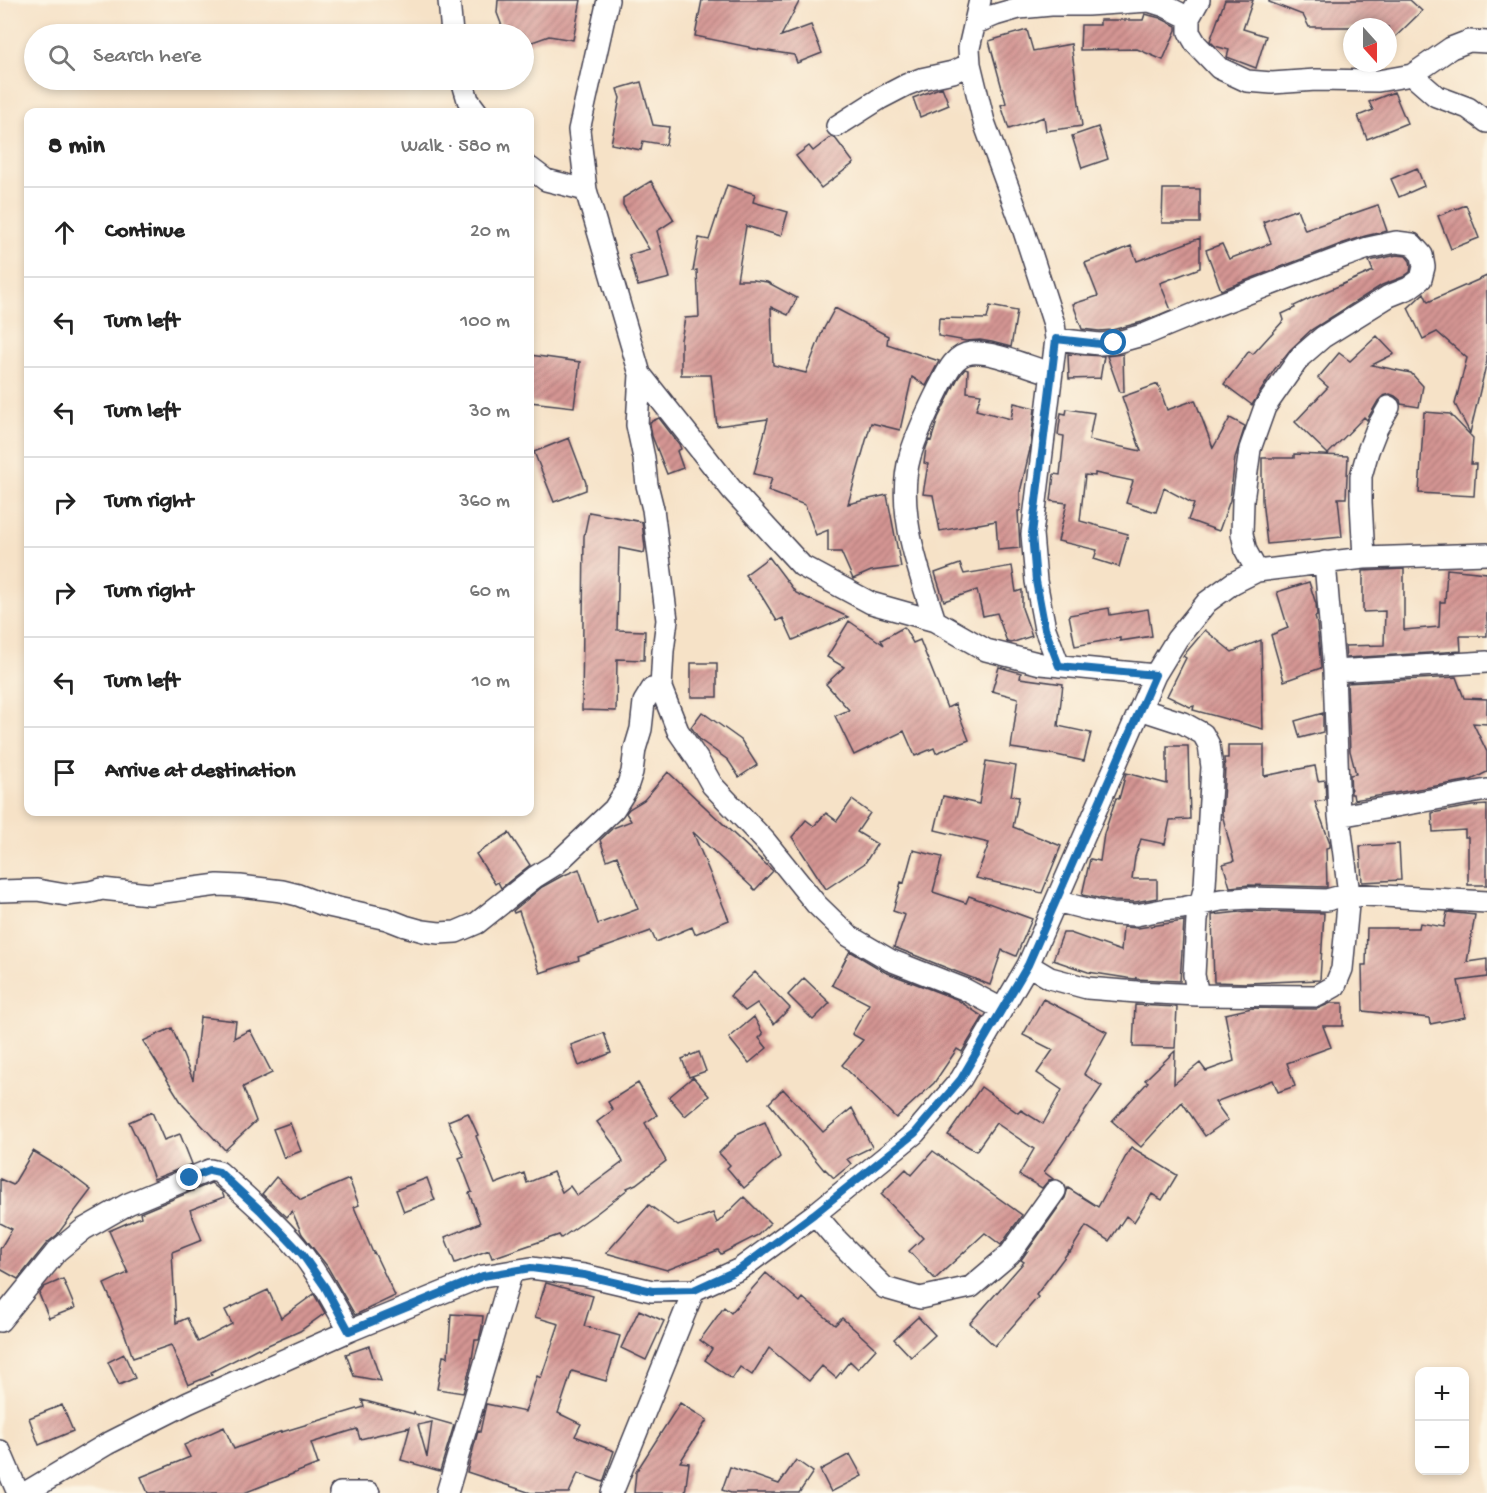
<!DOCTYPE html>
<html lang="en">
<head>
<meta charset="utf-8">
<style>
	:root { --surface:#fff; --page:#f2f2f2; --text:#222; --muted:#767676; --line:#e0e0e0 }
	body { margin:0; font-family:"Gochi Hand",sans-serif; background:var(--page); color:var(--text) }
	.controls { position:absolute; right:18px; bottom:18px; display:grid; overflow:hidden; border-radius:12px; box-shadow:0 3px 9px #0003 }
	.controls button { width:54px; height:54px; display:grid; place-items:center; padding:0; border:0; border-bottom:2px solid var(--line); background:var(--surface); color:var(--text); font:30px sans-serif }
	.compass { position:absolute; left:1343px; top:18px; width:54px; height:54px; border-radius:50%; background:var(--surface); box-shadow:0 3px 9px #0003; rotate:159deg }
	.stop { position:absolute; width:18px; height:18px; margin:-14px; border:4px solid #1f6fb2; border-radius:50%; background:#fff }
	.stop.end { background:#1f6fb2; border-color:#fff; box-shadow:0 2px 6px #0008 }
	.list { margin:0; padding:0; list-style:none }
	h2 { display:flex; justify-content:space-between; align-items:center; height:78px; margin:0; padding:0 24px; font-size:26px }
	h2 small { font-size:20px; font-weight:400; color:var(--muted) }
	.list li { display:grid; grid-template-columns:39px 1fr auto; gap:18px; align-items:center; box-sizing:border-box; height:90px; padding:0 24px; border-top:2px solid var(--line) }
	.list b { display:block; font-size:22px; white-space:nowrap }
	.list em { font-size:20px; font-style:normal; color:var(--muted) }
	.icon { flex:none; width:33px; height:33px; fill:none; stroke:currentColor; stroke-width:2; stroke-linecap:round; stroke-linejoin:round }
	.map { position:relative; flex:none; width:1487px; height:1493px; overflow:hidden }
	.search { position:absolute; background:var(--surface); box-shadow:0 3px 9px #0003; left:24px; top:24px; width:510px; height:66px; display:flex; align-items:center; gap:15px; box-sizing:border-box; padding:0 21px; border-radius:33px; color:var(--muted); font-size:22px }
	.panel { position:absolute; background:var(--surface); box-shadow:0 3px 9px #0003; left:24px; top:108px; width:510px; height:708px; border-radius:12px }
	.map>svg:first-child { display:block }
	.building { fill:url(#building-hatch); fill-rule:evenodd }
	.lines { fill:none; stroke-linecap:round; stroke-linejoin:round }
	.street-casing { stroke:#423f50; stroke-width:24 }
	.street { stroke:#fff; stroke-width:21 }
	.route { stroke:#1f6fb2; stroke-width:8 }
</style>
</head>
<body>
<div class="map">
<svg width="1487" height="1493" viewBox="0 0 1487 1493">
	<defs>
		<pattern id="building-hatch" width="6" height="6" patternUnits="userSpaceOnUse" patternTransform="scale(1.5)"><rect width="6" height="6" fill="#d49593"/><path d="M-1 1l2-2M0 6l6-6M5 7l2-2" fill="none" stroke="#ac7979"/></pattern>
	</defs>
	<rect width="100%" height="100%" fill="#fcf5e5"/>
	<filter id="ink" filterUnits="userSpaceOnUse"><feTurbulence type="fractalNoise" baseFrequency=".0167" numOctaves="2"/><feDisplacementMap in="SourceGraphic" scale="12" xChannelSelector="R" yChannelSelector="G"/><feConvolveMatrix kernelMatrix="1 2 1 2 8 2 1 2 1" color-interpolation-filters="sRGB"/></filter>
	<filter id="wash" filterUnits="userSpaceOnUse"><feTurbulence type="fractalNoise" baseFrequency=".008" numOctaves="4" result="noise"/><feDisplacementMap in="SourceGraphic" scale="24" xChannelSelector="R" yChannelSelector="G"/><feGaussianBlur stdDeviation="1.35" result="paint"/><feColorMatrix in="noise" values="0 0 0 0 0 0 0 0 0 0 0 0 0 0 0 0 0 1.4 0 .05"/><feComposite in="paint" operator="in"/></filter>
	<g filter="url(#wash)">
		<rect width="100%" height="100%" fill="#f6e2c7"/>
		<g id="blocks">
			<!-- building -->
			<path class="building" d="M498,0H581L573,40L549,36L524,45V34H505L497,13Z
				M702,0H800L781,36L811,25L822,53L797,63L794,55L749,48V47L695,36Z
				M1225,0H1253L1243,29L1266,36L1256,68L1227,57L1229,50L1215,46L1210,41Z
				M1269,0H1410L1422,11L1388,44V27H1309L1303,15L1269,2Z
				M1145,14L1160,18L1176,26V30L1163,60L1137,49L1080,50L1081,25H1100V20H1143Z
				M1027,30L1033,51L1071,44L1082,126L1046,131L1044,117L1009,129L1001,105L1006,103L989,41Z
				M641,82L653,125L669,127L666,145L643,141L641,150L611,144L620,98L617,89Z
				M942,87L949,105L920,117L913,98Z
				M1394,92L1407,123L1367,139L1358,116L1373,110L1369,102Z
				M1098,127L1108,159L1082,168L1072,136Z
				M831,137L835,138L854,163L821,188L796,156L809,146L813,151Z
				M1417,168L1424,186L1399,197L1391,179Z
				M651,181L674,220L657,231L670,278L638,286L629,255L649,249L623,205V198Z
				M727,185L755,194L753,202L788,212L781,236L746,226L737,280H753L767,282L797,298L788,315L771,307L773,365L806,373L822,332L835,308L888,336L887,344L939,361L926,386L912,377L900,430L871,423L848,504L887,495L901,567L871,571L853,579L841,552H828V530L816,535L805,505L768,491L772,478L754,474L768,419L717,426L711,375H681V340L685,318L699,317L697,270L693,271L699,238L709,240Z
				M1163,189H1200V223H1162Z
				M1378,205L1387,231L1365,236L1341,244L1221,290L1206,250L1222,244L1229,259L1271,243L1263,222L1297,209L1305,230Z
				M1466,205L1479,238L1451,249L1438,216Z
				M1200,238V268L1160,283L1171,310L1142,322L1112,330L1099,331L1082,329L1073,304L1098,296L1085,263L1106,255L1107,256L1131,246L1137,261Z
				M1397,255L1406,256L1410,261L1411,266L1410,272L1403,277L1382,285L1311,330L1290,350L1274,370L1252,405L1224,384L1249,351L1253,354L1284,320L1282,314L1295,308L1294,306L1311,298L1373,271L1369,261Z
				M1487,276V361L1470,433L1455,404L1467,358L1437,332L1423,339L1408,308L1424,293L1428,302Z
				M990,306L1017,311L1011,347L992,342L980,340L966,341L938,336L939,318L987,319Z
				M1377,336L1394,354L1372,365L1411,373L1423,386L1419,407L1401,404L1400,400L1395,396L1390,394L1383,396L1378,401L1367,420L1364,417L1328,454L1295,422L1328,387L1318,378L1339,353L1350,361Z
				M1068,354L1104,356L1100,379V378L1069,379Z
				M1123,354L1124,392H1120L1107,356Z
				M530,355L580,362L574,407L530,402Z
				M965,369L968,370L967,392L981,394L976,410L1011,419L1014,403L1035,408L1030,449L1020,492V511H1018L1020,548L998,550L996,521L940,531L933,495L923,494L928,464L924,463L926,448L929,440L931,441L938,418L958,378Z
				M1158,384L1167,410L1195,400L1213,448L1230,418L1245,426L1235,458L1230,500L1219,531L1188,520L1194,504L1164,488L1156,512L1126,503L1133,481L1095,473V476L1085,475L1080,521L1128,534L1119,567L1094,559L1097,550L1058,541L1067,503L1051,501L1054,474L1060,475L1064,436L1058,435L1061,413L1066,414L1067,409L1094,413L1089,440L1141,451L1122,397Z
				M1424,412L1450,414L1473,438L1471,464H1476L1474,496L1419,493Z
				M659,418L679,444L681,449L677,451L683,468L667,474L652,436L650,424V422Z
				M569,438L586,483V490L554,502L534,452Z
				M1294,454L1348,456L1346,498H1338L1342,537L1267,544L1262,500V458H1294Z
				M589,512L642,522L645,548L644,553L619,548L617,630L645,631L644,660L617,659L616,711L582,710L584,536Z
				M769,557L796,593L848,617L793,640L783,618L777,621L761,595L745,575Z
				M960,564L964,574L1012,566L1016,592L1022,590V608L1032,636L1011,643L1007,642L997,613L983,616L977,590L944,601L935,573Z
				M1404,569V630L1439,627L1440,602H1445L1447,569L1487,573V636H1460L1461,651L1346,658L1345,646L1384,645L1385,611L1363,612V571Z
				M1309,582L1316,604L1317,616L1315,617L1317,624L1321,668L1284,681L1271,635L1288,628L1277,592Z
				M1109,608L1110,615L1148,609L1152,636L1120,641V638L1075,646L1069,615Z
				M849,621L884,645L881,640L904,627L913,643L920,640L947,708L955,704L969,740L936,753L934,748L915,756L904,731L854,755L835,716L849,710L826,684L844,667L827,657Z
				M1205,630L1232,652L1261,640L1263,729L1193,710L1194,706L1190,707L1167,696L1186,658L1183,656Z
				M691,663H717V697H691Z
				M999,667L1021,673L1020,678L1063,684L1058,726L1091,733L1084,761L1052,754L1011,748L1018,698L992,691Z
				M1456,677L1464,698L1487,699V724L1473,723L1487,752V772L1471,780L1354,800L1353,794H1351L1350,775L1356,774L1350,751L1347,683Z
				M702,712L741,740L757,765L739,777L728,760L700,740L691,727Z
				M1323,713V732L1300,738L1295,721Z
				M1228,745H1264V776L1315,766L1318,781L1325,780L1326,800L1315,802L1330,843V847L1326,848L1327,887L1249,885L1230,887L1223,864L1234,861L1222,814L1225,768L1224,758H1228Z
				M1167,746H1188L1190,819L1170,820L1165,844L1141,839L1135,857L1132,879H1157V898L1135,902L1114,901L1082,895L1090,859L1100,861L1104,834L1116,798L1119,799L1126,773L1167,784Z
				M986,761L1016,766L1011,796L1019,797L1013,827L1061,846L1042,893L976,878L989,843L935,830L943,796L979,804Z
				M668,772L773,871L755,890L693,832L729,920L695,934L692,927L656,942L651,931L578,957L579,960L540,973L519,911L514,913L513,911L542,887L562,876L579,869L598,924L638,909L617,856L607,860L600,840L613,828L631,821L626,813L629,809L644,800Z
				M852,800L870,813L857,832L877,844L865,863L826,889L792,837L806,820L814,826L826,813L837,821Z
				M1487,805V885H1468V837H1465V830L1433,832L1432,813L1472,806Z
				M509,833L530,865L501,888L498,882L495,884L476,854Z
				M1399,844L1401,880L1362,882L1360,846Z
				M913,850L942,857L933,892L966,903L969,896L1032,919L1016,956L1002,950L990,985L894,947L905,915L893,911L901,882L904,883Z
				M1249,911L1324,913L1320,980L1247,983L1214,982L1212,915Z
				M1447,912L1475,915L1467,962L1487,959V977L1458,981L1465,1017L1430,1024L1429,1018L1363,1011L1362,965H1366L1367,928H1419L1420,923L1444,927Z
				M1184,921L1180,981L1136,979V977L1135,979L1127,978L1088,972L1053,960L1063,933H1070L1121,951L1123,927L1138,928Z
				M850,951L885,972L956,999L983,1017L962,1052L957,1049L934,1083L896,1118L842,1065L863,1040L852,1034L869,1004L832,985Z
				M755,972L790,1008L774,1024L757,1003L745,1011L730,996Z
				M804,978L830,1003L813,1020L788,995Z
				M1043,999L1107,1032L1084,1074L1102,1086L1044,1172L1053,1179L1049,1180L1042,1188L1019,1175L1034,1149L996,1123L976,1151L948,1135L981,1087L1018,1113L1021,1110L1043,1124L1062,1090L1037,1073L1053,1050L1023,1035Z
				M1331,1003H1343V1026H1323L1331,1047L1287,1063L1295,1086L1278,1092L1273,1080L1215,1102L1228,1120L1205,1136L1182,1102L1141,1147L1112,1121L1148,1082L1145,1080L1175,1051L1174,1084L1200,1063L1206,1071L1234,1061L1225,1014L1252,1008L1317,1009Z
				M1135,1005L1177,1007L1175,1048L1133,1047Z
				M200,1017L236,1021L234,1038L250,1030L272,1073L243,1087L256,1121L225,1150L183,1105L143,1041L172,1028L193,1080Z
				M754,1017L763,1034L759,1038L767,1048L749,1063L729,1038Z
				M604,1033L611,1053L579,1066L571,1045Z
				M699,1052L706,1071L689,1077L682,1059Z
				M693,1077L709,1096L685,1116L669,1097Z
				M638,1083L657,1115L645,1123L666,1161L636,1184L627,1188L628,1189L597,1213L561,1238L559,1235L492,1258L489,1250L455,1263L445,1237L480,1223L469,1193L472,1192L459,1158L464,1156L448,1121L468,1113L478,1135L476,1136L495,1184L524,1173L527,1183L553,1172L562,1192L570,1186L577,1196L623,1162L614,1145L597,1122L613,1110L608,1102Z
				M783,1089L823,1132L852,1108L872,1147L847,1159L851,1164L834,1178L825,1169L824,1170L769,1103Z
				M152,1112L164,1140L180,1134L192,1164L154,1179L141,1145H140L129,1122Z
				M765,1122L780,1157L744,1188L727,1168L730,1165L719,1153L739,1133Z
				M290,1123L301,1151L284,1158L273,1129Z
				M1131,1147L1177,1175L1162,1200L1152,1194L1134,1222L1126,1216L1109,1241L1086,1226L1070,1252L1069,1251L1036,1295L1038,1297L995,1346L970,1323L1024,1262L1021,1260L1065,1198L1068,1188L1098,1207Z
				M33,1151L66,1171L91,1190L57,1235L47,1243L18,1279L0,1269V1249L12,1229L0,1223V1179L13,1185Z
				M933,1151L1022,1215L1001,1245L985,1233L935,1279L909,1251L923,1238L881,1194L906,1169L912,1175Z
				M276,1177L301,1200L349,1179L359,1205L354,1207L373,1253L374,1252L395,1296L355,1315L327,1266L302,1234L292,1211L287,1217L262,1194Z
				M427,1178L435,1200L404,1212L396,1190Z
				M211,1183L222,1192L224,1197L190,1210L202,1240L172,1252L176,1323L187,1318L198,1342L232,1324L225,1310L268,1290L281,1318L314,1294L325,1313L300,1331L259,1349L258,1348L211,1372L212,1375L188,1385L171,1345L133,1358L120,1320L104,1284L128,1273L109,1231L141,1217L140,1213Z
				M744,1197L770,1223L758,1235L721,1254L718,1250L667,1270L606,1253L649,1205L678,1226L713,1213L717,1223Z
				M766,1273L800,1302L803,1298L835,1325L842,1318L876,1349L858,1369L850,1361L836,1378L822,1366L809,1381L769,1348L752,1375L740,1367L732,1379L705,1360L712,1349L700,1340L724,1307L731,1313Z
				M63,1279L75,1308L49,1318L39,1294L44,1287Z
				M546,1283L593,1296L584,1326L620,1336L606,1381L572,1371L558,1413L581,1424L575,1436L614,1451L603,1482L578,1473L569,1493H531L467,1472L478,1431L480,1432L486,1404L525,1412L537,1376L541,1378L559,1324L535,1317Z
				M639,1310L664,1321L646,1360L621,1348Z
				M451,1314L483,1316L482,1327L479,1340H475L471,1365L463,1393L437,1389L443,1356L448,1357Z
				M918,1317L935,1335L911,1357L894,1339Z
				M369,1346L381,1381L354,1376L346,1354Z
				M124,1354L135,1378L119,1385L108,1362Z
				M362,1400L414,1414V1411L415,1414L454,1425L440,1471L401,1460L410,1427L360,1439L357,1429L311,1443L318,1464L244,1493H148L141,1477L190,1457L184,1445L224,1427L234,1449L282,1431V1432L364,1407ZM432,1422L427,1457L418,1425Z
				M680,1403L707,1420L680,1462L689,1463L685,1493H634L636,1472Z
				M62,1405L73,1431L39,1445L29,1418Z
				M850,1454L862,1476L831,1492L820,1470Z
				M796,1460L813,1472L799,1493H731L722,1490L730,1467L779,1484Z"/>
		</g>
	</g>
	<g filter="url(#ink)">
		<use href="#blocks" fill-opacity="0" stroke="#423f50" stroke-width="1.5"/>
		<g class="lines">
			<!-- street casing -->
			<g class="street-casing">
				<path id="street" d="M449,0L452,34
					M608,0L579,130L586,190L640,374L637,425L644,458L647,485L653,509L667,620L663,651L661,688L678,731L698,760L712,785L766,842L816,904L849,936L890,960L964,989L1002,1009
					M980,0L969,48L970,64L984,122L1023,228L1054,324L1056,339L1032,534L1036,581L1045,629L1059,666
					M1199,0L1189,18V32L1196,44L1219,68L1247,81L1272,83L1316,80L1378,81L1412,75L1451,48L1469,41L1487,42
					M976,23L995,15L1019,8L1051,5H1087L1149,1L1165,6L1189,18
					M1412,75L1436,96L1468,108L1487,122
					M462,80L468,100L477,112
					M837,126L881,98L906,85L921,79L953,72L970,64
					M530,168L546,180L586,190
					M1056,339L1099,344L1114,343L1146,334L1209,308L1345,256L1368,248L1396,242L1412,244L1422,255L1424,267L1421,279L1409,288L1389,296L1323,337L1300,357L1265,407L1250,449L1243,501L1242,534L1246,551L1257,571
					M640,374L732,490L802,566L871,603L935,621L986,650L1041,664L1155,675
					M1364,558L1361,502V476L1368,451L1377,428L1389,407
					M935,621C919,571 895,509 910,456C917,433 928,410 939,388C946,375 953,355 971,353C994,351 1028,367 1051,373
					M1334,671L1487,662
					M1140,709L1183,723L1203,734L1209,745L1212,767L1210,800L1205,885L1197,919L1194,975L1198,995
					M1339,816L1487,790
					M0,891L37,890L66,895L90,892L102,889L149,894L218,885L240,886L282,891L298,895L324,905L387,919L405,926L423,931L439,933L456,932L477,923L535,877L556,864L614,809L626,790L632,772L635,749L641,729L644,702L652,689L661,688
					M1056,901L1087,909L1112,914L1136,915L1162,910L1182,908L1221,900L1249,898L1327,900L1349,894L1487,902
					M1028,965L1050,978L1087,988L1137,992L1198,995L1317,996L1335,986L1342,969L1349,894L1339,816L1334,671L1325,562
					M815,1214L838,1241L885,1288L920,1298L971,1287L1010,1254L1055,1191
					M0,1321L57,1251L84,1229L128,1204L210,1170L219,1172C248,1199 279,1224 303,1255C321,1279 335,1305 349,1331
					M0,1451L18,1493
					M25,1493L107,1444L188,1403L349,1331L483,1276L531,1268L584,1275L652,1291L694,1290L740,1269L815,1214L915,1133L961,1079L1028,965L1155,675L1177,639L1207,602L1233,583L1257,571L1364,558L1487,554
					M340,1493H369
					M447,1493L512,1271
					M612,1493L694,1290"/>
			</g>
			<!-- street -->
			<use href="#street" class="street"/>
		</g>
	</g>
	<g class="lines" filter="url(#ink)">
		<!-- route -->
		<path class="route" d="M190,1178L210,1170L219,1172L260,1210L302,1254L325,1287L349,1331L483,1276L531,1268L584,1275L652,1291L694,1290L740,1269L814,1214L915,1133L961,1079L1028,965L1155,675L1059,666L1045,629L1036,581L1032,534L1056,339L1100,344L1114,343"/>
	</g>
</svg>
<div class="controls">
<button>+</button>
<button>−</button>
</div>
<svg class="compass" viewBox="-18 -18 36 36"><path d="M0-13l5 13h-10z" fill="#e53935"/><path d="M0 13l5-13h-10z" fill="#767676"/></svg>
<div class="stop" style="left:1114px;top:343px"></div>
<div class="stop end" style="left:190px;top:1178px"></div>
<div class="search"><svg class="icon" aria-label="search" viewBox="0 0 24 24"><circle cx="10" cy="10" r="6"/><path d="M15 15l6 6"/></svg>Search here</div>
<section class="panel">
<h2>8 min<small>Walk · 580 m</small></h2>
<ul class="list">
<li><svg class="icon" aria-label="ahead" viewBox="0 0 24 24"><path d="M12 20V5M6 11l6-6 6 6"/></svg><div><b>Continue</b></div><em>20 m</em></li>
<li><svg class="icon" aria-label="left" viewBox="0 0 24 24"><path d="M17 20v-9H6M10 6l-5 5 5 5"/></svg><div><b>Turn left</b></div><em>100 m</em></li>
<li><svg class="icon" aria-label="left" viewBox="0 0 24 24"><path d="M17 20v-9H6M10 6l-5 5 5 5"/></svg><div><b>Turn left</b></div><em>30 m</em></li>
<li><svg class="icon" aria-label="right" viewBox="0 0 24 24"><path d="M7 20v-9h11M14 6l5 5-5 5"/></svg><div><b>Turn right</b></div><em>360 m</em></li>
<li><svg class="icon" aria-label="right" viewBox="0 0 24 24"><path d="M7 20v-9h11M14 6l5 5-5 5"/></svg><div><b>Turn right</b></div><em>60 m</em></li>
<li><svg class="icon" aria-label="left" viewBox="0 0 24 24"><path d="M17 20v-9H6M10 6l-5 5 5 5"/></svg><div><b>Turn left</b></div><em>10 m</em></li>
<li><svg class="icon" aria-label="arrive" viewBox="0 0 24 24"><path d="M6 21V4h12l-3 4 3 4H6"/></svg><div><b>Arrive at destination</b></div></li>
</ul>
</section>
</div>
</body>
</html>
